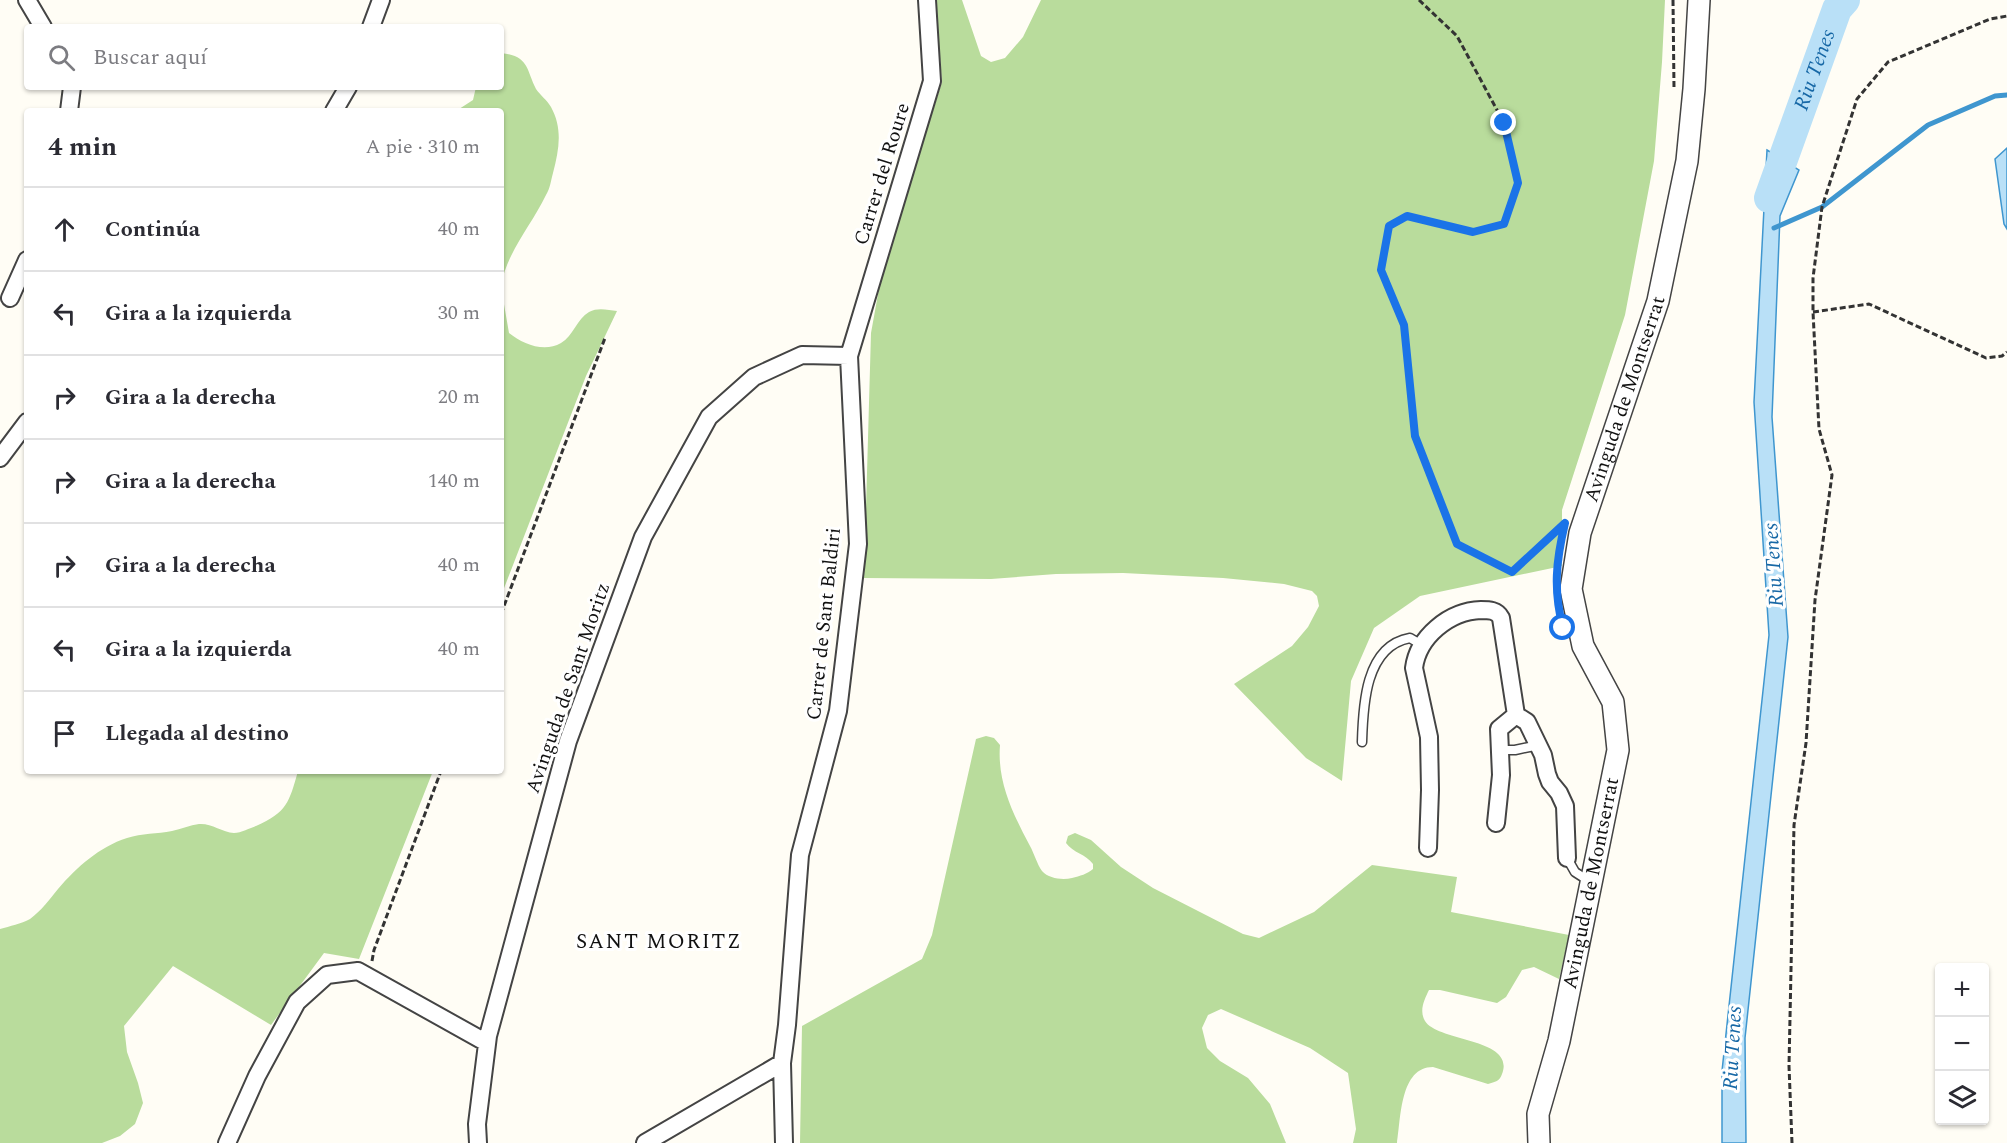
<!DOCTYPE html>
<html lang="es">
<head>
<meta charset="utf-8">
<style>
	:root { --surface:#fff; --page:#f7f7f7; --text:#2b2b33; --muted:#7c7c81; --line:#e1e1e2 }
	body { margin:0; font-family:Spectral,serif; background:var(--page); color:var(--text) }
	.controls { position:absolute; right:18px; bottom:18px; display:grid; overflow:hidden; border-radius:6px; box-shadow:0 2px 4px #0004 }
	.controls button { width:54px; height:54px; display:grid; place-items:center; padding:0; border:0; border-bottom:2px solid var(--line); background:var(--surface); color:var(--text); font:30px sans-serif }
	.stop { position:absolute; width:18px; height:18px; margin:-14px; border:4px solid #1a73e8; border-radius:50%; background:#fff }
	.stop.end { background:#1a73e8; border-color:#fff; box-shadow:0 2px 6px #0008 }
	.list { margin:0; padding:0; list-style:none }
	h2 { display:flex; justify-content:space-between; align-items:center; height:78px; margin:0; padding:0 24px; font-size:26px }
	h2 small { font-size:20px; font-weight:400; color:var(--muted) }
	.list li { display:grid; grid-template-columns:39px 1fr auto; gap:18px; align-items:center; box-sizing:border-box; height:84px; padding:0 24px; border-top:2px solid var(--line) }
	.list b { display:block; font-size:22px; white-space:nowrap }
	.list em { font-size:20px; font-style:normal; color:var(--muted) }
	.icon { flex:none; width:33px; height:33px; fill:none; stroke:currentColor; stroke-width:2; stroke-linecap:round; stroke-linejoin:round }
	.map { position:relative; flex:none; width:2007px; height:1143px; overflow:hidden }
	.search { position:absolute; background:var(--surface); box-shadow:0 2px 4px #0004; left:24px; top:24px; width:480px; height:66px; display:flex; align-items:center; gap:15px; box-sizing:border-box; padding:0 21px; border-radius:6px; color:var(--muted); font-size:22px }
	.panel { position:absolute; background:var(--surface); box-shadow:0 2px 4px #0004; left:24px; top:108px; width:480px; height:666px; border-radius:6px }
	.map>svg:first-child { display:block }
	.forest { fill:#b9dc9c }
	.water { fill:#b9e0f7; stroke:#3f96cf; stroke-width:1.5 }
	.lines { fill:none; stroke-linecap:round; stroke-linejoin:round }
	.stream { stroke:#3f96cf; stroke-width:5 }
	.river { stroke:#b9e0f7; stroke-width:30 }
	.service-casing { stroke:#444; stroke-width:11 }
	.minor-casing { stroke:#444; stroke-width:20 }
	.tertiary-casing { stroke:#444; stroke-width:24 }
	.path { stroke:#333; stroke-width:3; stroke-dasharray:6 3; stroke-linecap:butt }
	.service { stroke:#fff; stroke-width:8 }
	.minor { stroke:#fff; stroke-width:16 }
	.tertiary { stroke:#fff; stroke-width:21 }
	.route { stroke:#1a73e8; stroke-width:8 }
	.labels { text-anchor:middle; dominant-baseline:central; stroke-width:6; stroke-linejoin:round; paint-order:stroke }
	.street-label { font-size:20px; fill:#111; stroke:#fff }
	.water-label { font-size:21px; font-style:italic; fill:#1768a6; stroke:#fff }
	.neighbourhood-label { font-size:21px; letter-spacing:1.5px; fill:#111; stroke:#fff }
</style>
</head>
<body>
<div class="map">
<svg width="2007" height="1143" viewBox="0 0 2007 1143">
	<rect width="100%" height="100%" fill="#fffdf5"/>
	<!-- forest -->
	<path class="forest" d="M935,0H962L981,56L991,62L1005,58L1023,37L1041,0H1665L1662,62L1654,161L1625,315L1562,510V566L1420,596L1374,628L1351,681L1342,781L1306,758L1234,684L1292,646L1308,627L1319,606L1317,596L1312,591L1284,584L1223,578L1123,573L1056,574L991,579L864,578L871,333L882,272L942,82Z
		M501,53C529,56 526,69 536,89C540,95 547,100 551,107C563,129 559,150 553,173C551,180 550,189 546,195C531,226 509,249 501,284V111H456L473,100L476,87H501Z
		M501,287L509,333C523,344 544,353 561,343C573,336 577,319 589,312C598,307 608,310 617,311L586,376L501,596Z
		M986,736L994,738L1000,745C997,782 1013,814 1030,846C1034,853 1037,864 1042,871C1049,879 1063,880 1072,878C1080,876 1087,874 1093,869V864C1086,854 1073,853 1066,843L1068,836L1075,833L1091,840L1121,867L1153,888L1243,934L1259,938L1314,912L1372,865L1457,877L1451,912L1569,935L1559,979L1534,967L1522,970L1506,997L1497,1003L1440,990H1429C1424,1000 1419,1011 1425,1021C1438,1042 1516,1038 1502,1074C1500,1081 1495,1082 1488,1084L1433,1067C1400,1067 1401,1118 1397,1143H1353L1356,1129L1348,1073L1310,1048L1221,1009L1208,1015L1202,1028L1207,1048L1220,1061L1248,1078L1270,1104L1286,1143H800L802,1026L922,959L932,935L976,739Z
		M298,771H433L359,959L324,953L271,1025L173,966L124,1026L127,1052L138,1083L143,1103L135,1124L120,1136L102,1143H0V929C10,926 21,924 30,919C41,911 50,899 58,889C77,867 99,847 127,838C142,833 157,834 172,831C181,829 190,825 199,824C211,823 222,832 234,833C241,833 250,828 256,826C287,812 289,803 298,771Z"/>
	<!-- water -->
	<path class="water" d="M2007,148V229L2004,224L1995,159Z
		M1767,150L1799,170L1780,216L1772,417L1788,637L1745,1038L1746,1143H1722V1071L1769,635L1754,402Z"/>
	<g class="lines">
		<!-- stream -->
		<path class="stream" d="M1774,228L1822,207L1928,125L1995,96L2007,95"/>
		<!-- river -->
		<path class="river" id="s1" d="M1769,198L1837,9L1845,0"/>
		<!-- service casing -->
		<g class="service-casing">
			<path id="service" d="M1362,742C1363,706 1365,646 1410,638L1422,645
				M1499,750H1515L1539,745
				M1567,858L1575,872L1589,881"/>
		</g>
		<!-- minor casing -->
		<g class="minor-casing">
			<path id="minor" d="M27,0L43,27
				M371,27L381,0
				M69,111L72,87
				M334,111L348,87
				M10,298L27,260
				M0,458L27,422
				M1496,823L1501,775L1499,729L1516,715
				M1428,848L1430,790L1429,737L1414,668C1418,637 1449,611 1481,610C1489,610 1497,610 1501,618L1516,715L1527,722L1543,755L1547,774L1550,782L1559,793L1565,806L1567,858
				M227,1143L257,1076L297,1002L327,975L358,971L487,1043
				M478,1143L477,1124L488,1036L568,741L643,537L709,417L754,377L802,355L849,356
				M645,1143L782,1063
				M784,1143L782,1063L787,1025L800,855L838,711L858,544L849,356L932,81L927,0"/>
		</g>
		<!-- tertiary casing -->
		<g class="tertiary-casing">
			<g id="tertiary">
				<path id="s2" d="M1539,1143L1538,1114L1559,1041L1618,750L1613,702L1583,646L1571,589L1580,533L1658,301L1687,161L1694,89L1699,0"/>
			</g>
		</g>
		<!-- path -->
		<path class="path" d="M1419,0L1457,36L1504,123L1518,183L1504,224L1473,232L1407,216L1389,226L1381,270L1404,325L1415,436L1457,544L1512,572L1564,524
			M1673,0L1674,88
			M1813,312L1869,304L1986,358L2002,356L2007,352
			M501,614L605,338
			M372,961L374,950L441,771
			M1792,1143L1789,1066L1794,825L1806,743L1815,600L1832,475L1819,429L1813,312V278L1822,207L1857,99L1888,62L1990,19L2007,16"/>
		<!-- service -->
		<use href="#service" class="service"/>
		<!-- minor -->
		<use href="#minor" class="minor"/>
		<!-- tertiary -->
		<use href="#tertiary" class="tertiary"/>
	</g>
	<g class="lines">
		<!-- route -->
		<path class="route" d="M1504,123L1518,183L1504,224L1473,232L1407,216L1389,226L1381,270L1404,325L1415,436L1457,544L1512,572L1565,523C1556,561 1553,590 1563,628"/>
	</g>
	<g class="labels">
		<!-- street labels -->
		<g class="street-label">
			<text transform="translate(882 174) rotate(-73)">Carrer del Roure</text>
			<text stroke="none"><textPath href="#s2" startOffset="770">Avinguda de Montserrat</textPath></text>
			<text transform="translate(824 624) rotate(-84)">Carrer de Sant Baldiri</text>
			<text transform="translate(568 688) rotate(-71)">Avinguda de Sant Moritz</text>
			<text stroke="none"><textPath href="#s2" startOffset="266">Avinguda de Montserrat</textPath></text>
		</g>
		<!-- water labels -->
		<g class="water-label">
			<text stroke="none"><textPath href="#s1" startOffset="136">Riu Tenes</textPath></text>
			<text transform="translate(1774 565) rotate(-94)">Riu Tenes</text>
			<text transform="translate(1733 1048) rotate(-87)">Riu Tenes</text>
		</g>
		<!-- neighbourhood labels -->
		<g class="neighbourhood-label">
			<text x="659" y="942">SANT MORITZ</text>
		</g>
	</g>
</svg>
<div class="controls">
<button>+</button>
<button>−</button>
<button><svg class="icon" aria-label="layers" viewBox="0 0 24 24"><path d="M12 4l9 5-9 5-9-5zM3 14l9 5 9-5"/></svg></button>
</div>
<div class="stop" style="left:1563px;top:628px"></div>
<div class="stop end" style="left:1504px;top:123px"></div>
<div class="search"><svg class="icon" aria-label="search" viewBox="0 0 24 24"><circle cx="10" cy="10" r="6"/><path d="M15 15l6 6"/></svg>Buscar aquí</div>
<section class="panel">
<h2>4 min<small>A pie · 310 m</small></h2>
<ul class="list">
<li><svg class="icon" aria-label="ahead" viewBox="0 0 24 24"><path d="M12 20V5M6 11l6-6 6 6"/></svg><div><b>Continúa</b></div><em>40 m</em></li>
<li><svg class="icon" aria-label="left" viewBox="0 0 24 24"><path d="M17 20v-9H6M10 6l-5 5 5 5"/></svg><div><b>Gira a la izquierda</b></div><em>30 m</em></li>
<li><svg class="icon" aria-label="right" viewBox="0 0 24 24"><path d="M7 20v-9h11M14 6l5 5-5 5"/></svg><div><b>Gira a la derecha</b></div><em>20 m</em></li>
<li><svg class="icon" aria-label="right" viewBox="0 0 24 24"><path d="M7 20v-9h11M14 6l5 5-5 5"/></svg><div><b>Gira a la derecha</b></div><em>140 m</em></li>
<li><svg class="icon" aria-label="right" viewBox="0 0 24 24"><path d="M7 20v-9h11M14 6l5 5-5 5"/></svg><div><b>Gira a la derecha</b></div><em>40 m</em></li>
<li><svg class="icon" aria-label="left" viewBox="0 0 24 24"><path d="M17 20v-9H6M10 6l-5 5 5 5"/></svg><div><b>Gira a la izquierda</b></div><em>40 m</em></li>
<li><svg class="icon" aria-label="arrive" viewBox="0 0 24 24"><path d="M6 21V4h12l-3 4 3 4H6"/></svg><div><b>Llegada al destino</b></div></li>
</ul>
</section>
</div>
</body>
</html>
